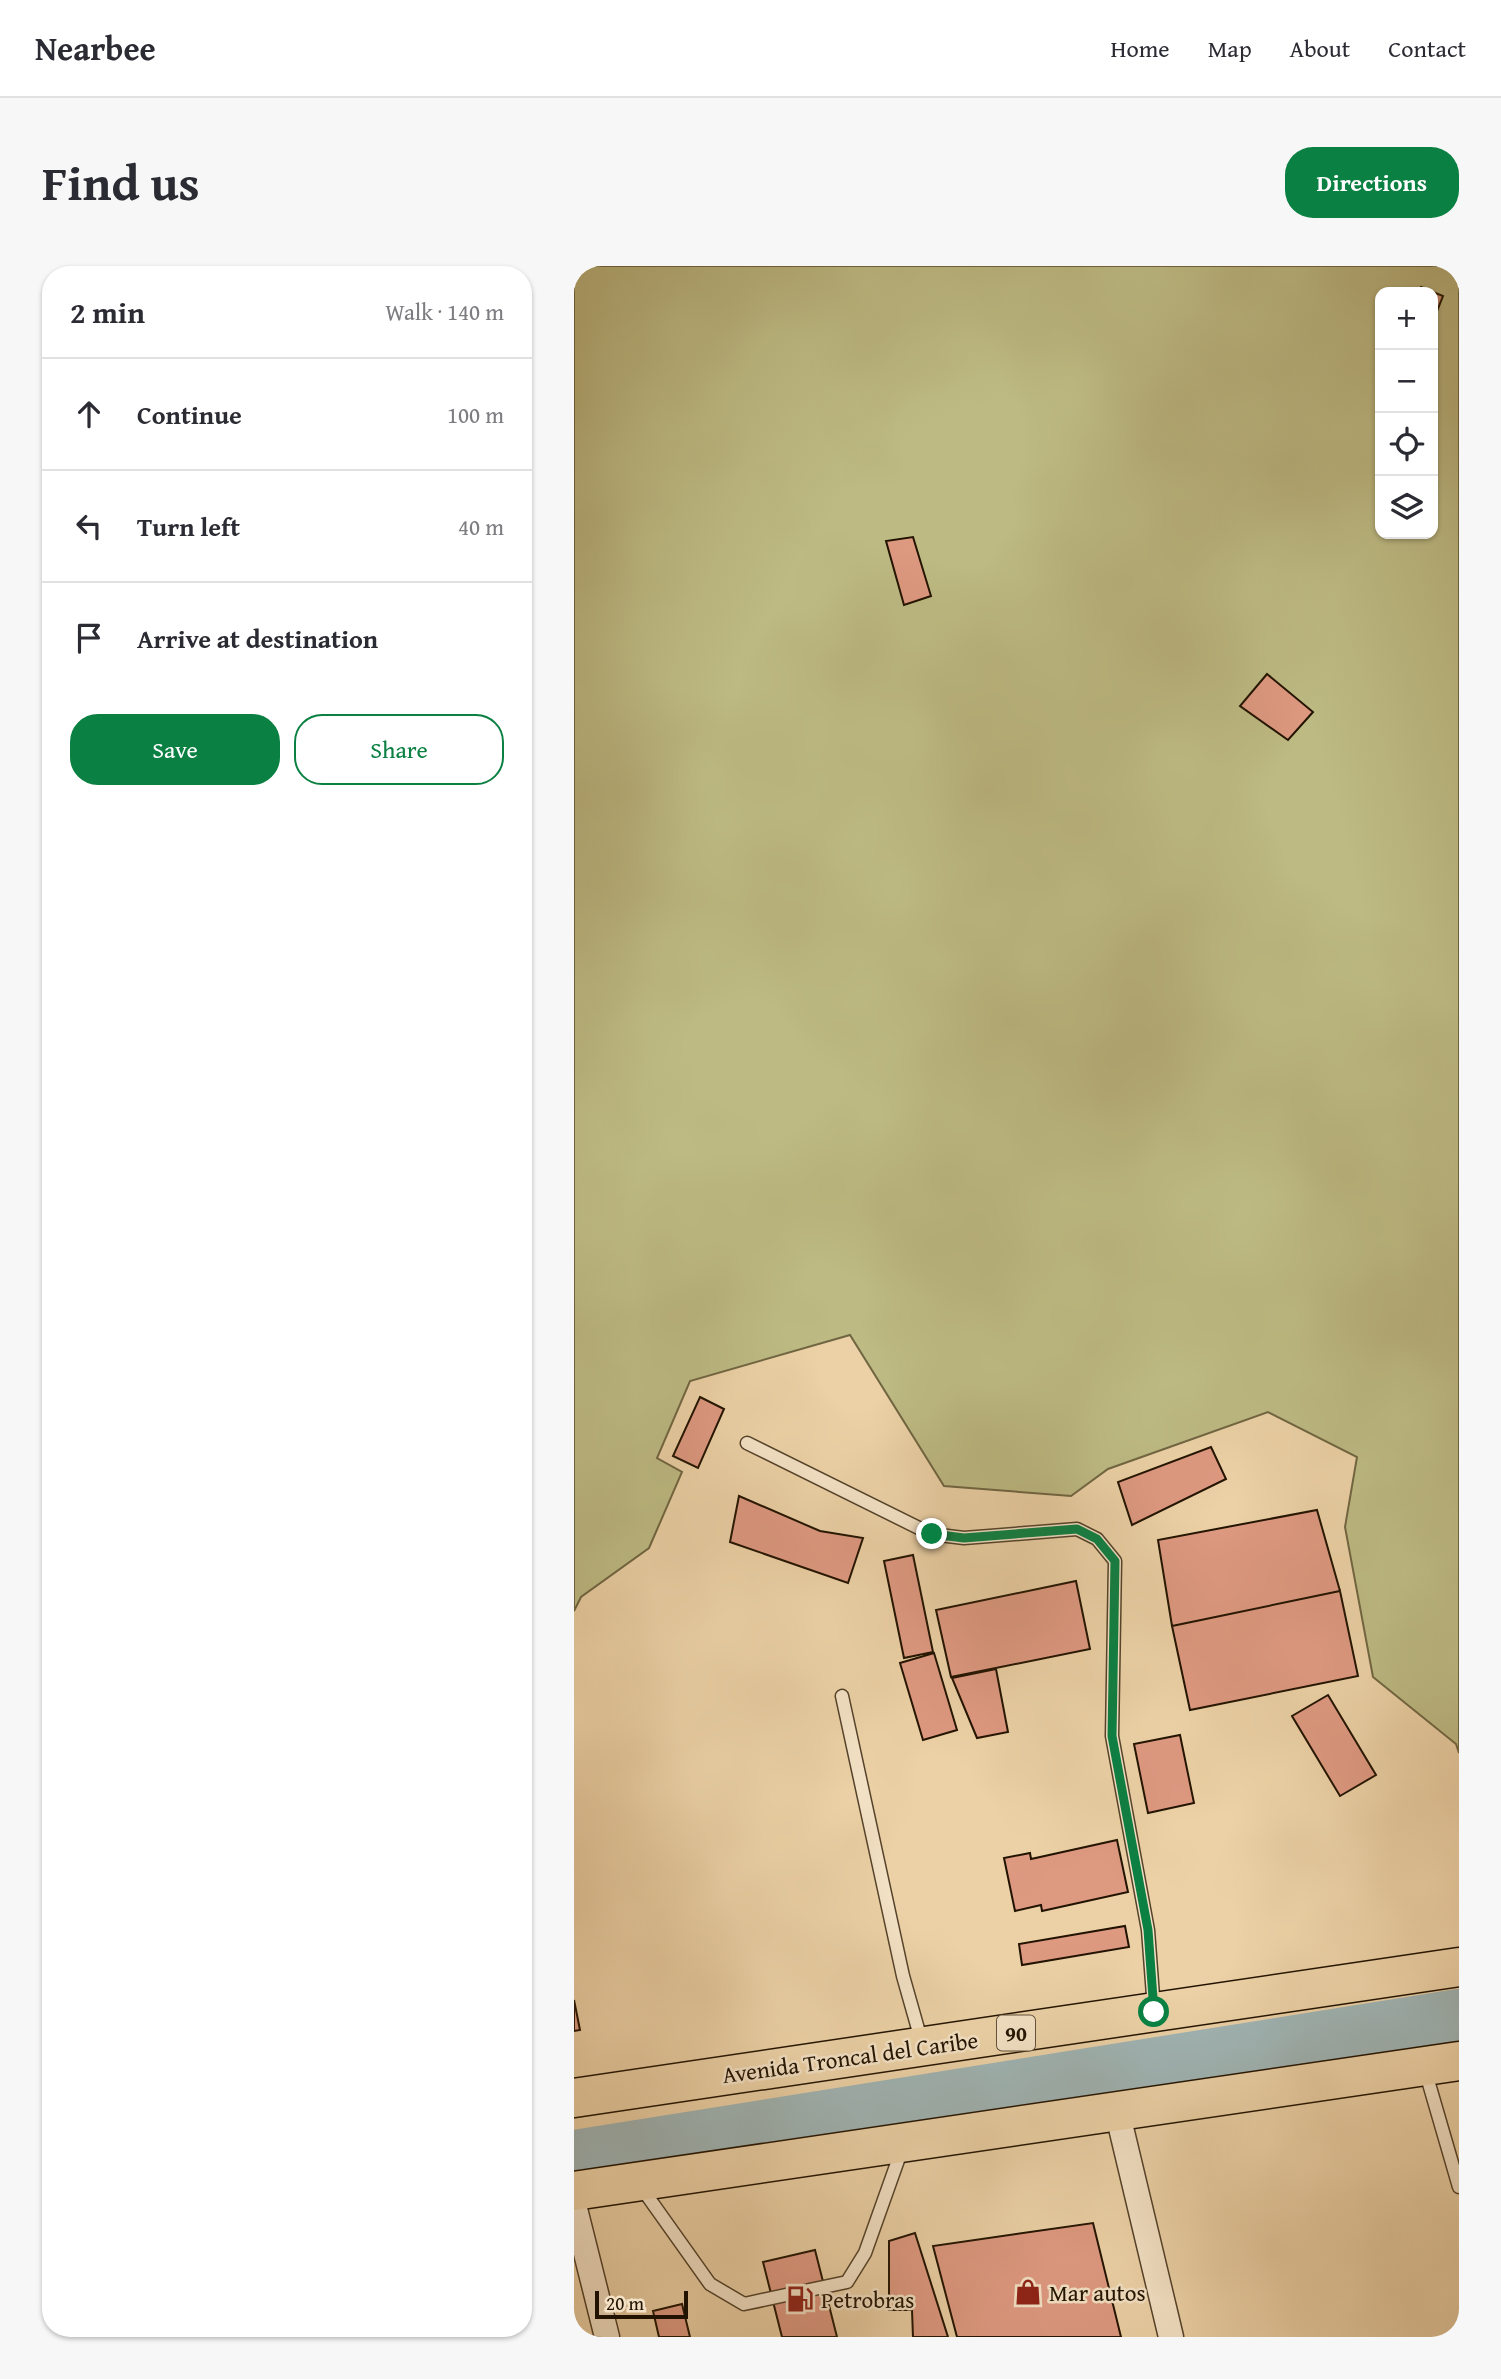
<!DOCTYPE html>
<html lang="en">
<head>
<meta charset="utf-8">
<style>
	:root { --surface:#fff; --page:#f7f7f7; --text:#2b2b33; --muted:#7c7c81; --line:#e1e1e2; --accent:#0b8043 }
	body { margin:0; font-family:"Gentium Book Plus",serif; background:var(--page); color:var(--text) }
	.controls { position:absolute; right:21px; top:21px; display:grid; overflow:hidden; border-radius:14px; box-shadow:0 2px 5px #0004 }
	.controls button { width:63px; height:63px; display:grid; place-items:center; padding:0; border:0; border-bottom:2px solid var(--line); background:var(--surface); color:var(--text); font:35px sans-serif }
	.scale { position:absolute; left:21px; bottom:18px; width:93px; box-sizing:border-box; padding-left:7px; border:4px solid #221300; border-top:0; font-size:19px; line-height:24px; white-space:nowrap; color:#221300; -webkit-text-stroke:5px #f3e1c5; paint-order:stroke }
	.stop { position:absolute; width:21px; height:21px; margin:-16px; border:5px solid #0b8043; border-radius:50%; background:#fff }
	.stop.end { background:#0b8043; border-color:#fff; box-shadow:0 2px 7px #0008 }
	.list { margin:0; padding:0; list-style:none }
	h2 { display:flex; justify-content:space-between; align-items:center; height:91px; margin:0; padding:0 28px; font-size:30px }
	h2 small { font-size:23px; font-weight:400; color:var(--muted) }
	.list li { display:grid; grid-template-columns:46px 1fr auto; gap:21px; align-items:center; box-sizing:border-box; height:112px; padding:0 28px; border-top:2px solid var(--line) }
	.list b { display:block; font-size:26px; white-space:nowrap }
	.list em { font-size:23px; font-style:normal; color:var(--muted) }
	.actions { display:flex; gap:14px; padding:21px 28px }
	.actions a { flex:1; padding:16px 0; border:2px solid var(--accent); border-radius:28px; text-align:center; font-size:24px; color:var(--accent) }
	.actions .main { background:var(--accent); color:#fff }
	.icon { flex:none; width:38px; height:38px; fill:none; stroke:currentColor; stroke-width:2; stroke-linecap:round; stroke-linejoin:round }
	.map { position:relative; flex:none; width:885px; height:2071px; overflow:hidden; border-radius:28px }
	header { display:flex; align-items:center; gap:42px; box-sizing:border-box; height:98px; padding:0 35px; background:var(--surface); border-bottom:2px solid var(--line) }
	header strong { font-size:33px }
	nav { display:flex; gap:38px; margin-inline-start:auto; font-size:24px }
	.intro { display:flex; align-items:center; justify-content:space-between; box-sizing:border-box; height:168px; padding:0 42px }
	h1 { margin:0; font-size:49px }
	.button { padding:18px 32px; border-radius:28px; background:var(--accent); color:#fff; font-size:24px; font-weight:700 }
	main { display:flex; gap:42px; padding:0 42px }
	aside { flex:1; background:var(--surface); border-radius:28px; box-shadow:0 2px 5px #0004 }
	.map>svg:first-child { display:block }
	.green { fill:#bdba83; stroke:#706642; stroke-width:2; fill-rule:evenodd }
	.lines { fill:none; stroke-linecap:round; stroke-linejoin:round }
	.river { stroke:#9fb4b4; stroke-width:56 }
	.building { fill:#de9981; stroke:#221300; stroke-width:2 }
	.service-casing { stroke:#54422a; stroke-width:15 }
	.minor-casing { stroke:#54422a; stroke-width:27 }
	.trunk-casing { stroke:#221300; stroke-width:41 }
	.service { stroke:#f3e1c5; stroke-width:12 }
	.minor { stroke:#f3e1c5; stroke-width:24 }
	.trunk { stroke:#ecd1a6; stroke-width:38 }
	.route { stroke:#0b8043; stroke-width:9 }
	.labels { text-anchor:middle; dominant-baseline:central; stroke-width:5; stroke-linejoin:round; paint-order:stroke }
	.shield { fill:#f3e1c5; stroke:#61513b; stroke-width:2 }
	.shield-label { font-size:21px; font-weight:bold; fill:#221300 }
	.street-label { font-size:23px; fill:#221300; stroke:#f3e1c5 }
	.poi-label { font-size:23px; fill:#221300; stroke:#f3e1c5; text-anchor:start }
</style>
</head>
<body>
<header>
<strong>Nearbee</strong>
<nav><a>Home</a><a>Map</a><a>About</a><a>Contact</a></nav>
</header>
<div class="intro"><h1>Find us</h1><a class="button">Directions</a></div>
<main>
<aside>
<h2>2 min<small>Walk · 140 m</small></h2>
<ul class="list">
<li><svg class="icon" aria-label="ahead" viewBox="0 0 24 24"><path d="M12 20V5M6 11l6-6 6 6"/></svg><div><b>Continue</b></div><em>100 m</em></li>
<li><svg class="icon" aria-label="left" viewBox="0 0 24 24"><path d="M17 20v-9H6M10 6l-5 5 5 5"/></svg><div><b>Turn left</b></div><em>40 m</em></li>
<li><svg class="icon" aria-label="arrive" viewBox="0 0 24 24"><path d="M6 21V4h12l-3 4 3 4H6"/></svg><div><b>Arrive at destination</b></div></li>
</ul>
<div class="actions"><a class="main">Save</a><a>Share</a></div>
</aside>
<div class="map">
<svg width="885" height="2071" viewBox="0 0 885 2071">
	<rect width="100%" height="100%" fill="#ecd1a6"/>
	<filter id="stains"><feTurbulence type="fractalNoise" baseFrequency=".00286" numOctaves="4"/><feColorMatrix values="0 0 0 0 .2 0 0 0 0 .09 0 0 0 0 .02 0 0 0 .5 -.17"/></filter>
	<radialGradient id="worn" r=".72"><stop offset=".6" stop-color="#630" stop-opacity="0"/><stop offset="1" stop-color="#630" stop-opacity=".3"/></radialGradient>
	<!-- green -->
	<path class="green" d="M0,0H885V1487L882,1478L799,1411L771,1261L783,1191L694,1146L534,1203L497,1230L370,1220L276,1069L116,1115L83,1192L108,1206L75,1282L7,1331L0,1345ZM806,26H859V268H806Z"/>
	<g class="lines">
		<!-- river -->
		<path class="river" d="M0,1892L885,1751"/>
	</g>
	<!-- building -->
	<path class="building" d="M847,21L869,30L861,50L859,49V26H845Z
		M339,271L357,330L330,339L312,275Z
		M693,408L739,446L714,474L666,440Z
		M126,1131L150,1143L124,1202L99,1190Z
		M637,1181L652,1213L558,1259L544,1216Z
		M165,1230L246,1265L289,1272L274,1317L156,1276Z
		M743,1244L766,1325L598,1360L584,1274Z
		M339,1289L359,1386L330,1392L310,1295Z
		M502,1315L516,1383L377,1411L362,1344Z
		M766,1325L784,1410L616,1444L598,1360Z
		M360,1387L383,1464L349,1474L326,1397Z
		M422,1403L434,1466L403,1472L378,1412Z
		M754,1429L802,1509L766,1530L718,1450Z
		M606,1469L620,1537L574,1547L560,1478Z
		M543,1574L554,1626L468,1645L467,1639L441,1645L430,1592L456,1587L457,1593Z
		M551,1660L555,1681L448,1699L445,1678Z
		M0,1734L6,1764L0,1765Z
		M519,1957L547,2071H383L359,1980Z
		M341,1967L374,2071H339L338,2044H315V1975Z
		M241,1984L263,2071H208L189,1996Z
		M108,2038L116,2071H85L79,2045Z"/>
	<g class="lines">
		<!-- service casing -->
		<g class="service-casing">
			<path id="service" d="M173,1177L357,1268L390,1272L503,1263L523,1273L541,1295L538,1470L574,1664L580,1743
				M268,1430L329,1710L348,1777
				M851,1804L885,1921
				M67,1921L136,2018L170,2038L273,2016L291,1987L328,1883"/>
		</g>
		<!-- minor casing -->
		<g class="minor-casing">
			<path id="minor" d="M543,1845L597,2071
				M0,1939L33,2071"/>
		</g>
		<!-- trunk casing -->
		<g class="trunk-casing">
			<path id="trunk" d="M0,1832L885,1701
				M0,1925L885,1795"/>
		</g>
		<!-- service -->
		<use href="#service" class="service"/>
		<!-- minor -->
		<use href="#minor" class="minor"/>
		<!-- trunk -->
		<use href="#trunk" class="trunk"/>
	</g>
	<g class="lines">
		<!-- route -->
		<path class="route" d="M358,1268L390,1272L503,1263L523,1273L541,1295L538,1470L574,1664L580,1746"/>
	</g>
	<!-- icons -->
	<defs>
		<g id="shop-bare" transform="scale(2.1)"><path d="M-5-2.5h2.3a2.7 3.5 0 0 1 5.4 0H5L5.5 6h-11ZM-1.5-2.5h3a1.5 2.3 0 0 0-3 0Z" fill="#8f2418" stroke="#f3e1c5" stroke-width="2.5" paint-order="stroke"/></g>
		<g id="fuel-bare" transform="scale(2.1)"><path d="M-5.5-6h7V0h2V4h1.3V-2.5L3-4.5l.8-.8L6-3V5H2.5V1h-1V6h-7ZM-4.2-4.7v3.2H.2V-4.7Z" fill="#8f2418" stroke="#f3e1c5" stroke-width="2.5" paint-order="stroke"/></g>
	</defs>
	<g fill-rule="evenodd">
		<use href="#shop-bare" x="454" y="2026"/>
		<use href="#fuel-bare" x="226" y="2033"/>
	</g>
	<g class="labels">
		<!-- shield labels -->
		<rect class="shield" x="423" y="1749.5" width="38" height="35" rx="5"/>
		<g class="shield-label">
			<text x="442" y="1767">90</text>
		</g>
		<!-- street labels -->
		<g class="street-label">
			<text transform="translate(276 1791) rotate(-8)">Avenida Troncal del Caribe</text>
		</g>
		<!-- poi labels -->
		<g class="poi-label">
			<text x="475" y="2026">Mar autos</text>
			<text x="247" y="2033">Petrobras</text>
		</g>
	</g>
	<rect width="100%" height="100%" filter="url(#stains)"/>
	<rect width="100%" height="100%" fill="url(#worn)"/>
</svg>
<div class="controls">
<button>+</button>
<button>−</button>
<button><svg class="icon" aria-label="locate" viewBox="0 0 24 24"><circle cx="12" cy="12" r="6"/><path d="M12 2v4M12 18v4M2 12h4M18 12h4"/></svg></button>
<button><svg class="icon" aria-label="layers" viewBox="0 0 24 24"><path d="M12 4l9 5-9 5-9-5zM3 14l9 5 9-5"/></svg></button>
</div>
<div class="scale">20 m</div>
<div class="stop" style="left:580px;top:1746px"></div>
<div class="stop end" style="left:358px;top:1268px"></div>
</div>
</main>
</body>
</html>
